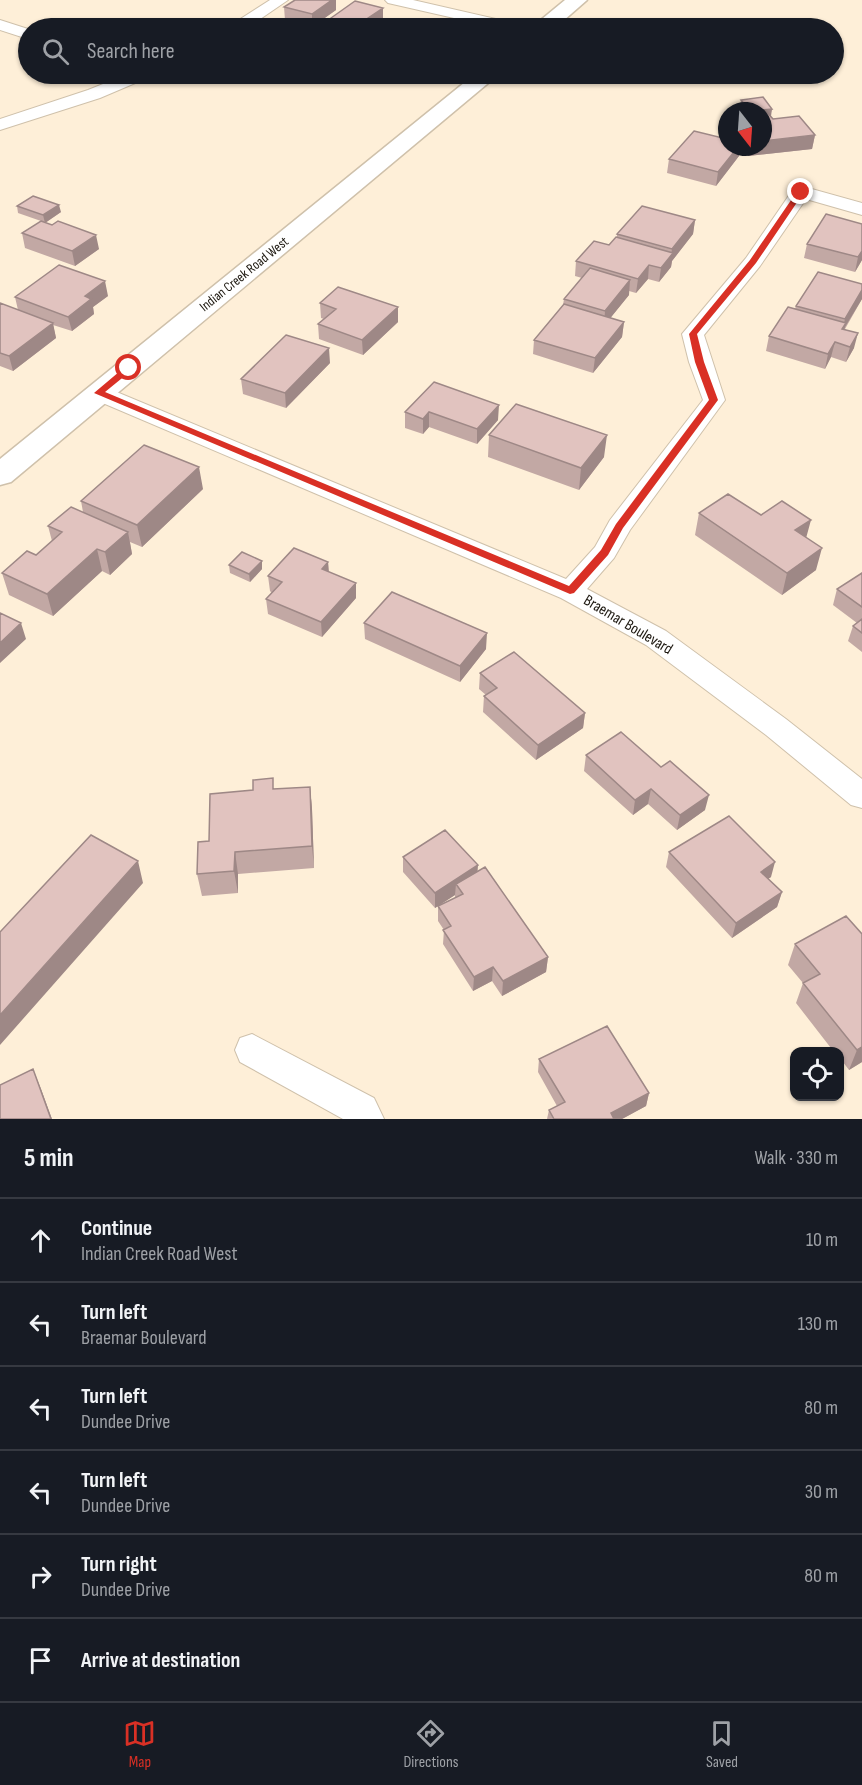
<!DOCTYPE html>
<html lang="en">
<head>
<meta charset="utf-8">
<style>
	:root { --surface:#171b24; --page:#242831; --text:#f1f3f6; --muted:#9ea1a6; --line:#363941; --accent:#d93025 }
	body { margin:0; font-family:"Sofia Sans Condensed",sans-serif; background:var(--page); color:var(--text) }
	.controls { position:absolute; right:18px; bottom:18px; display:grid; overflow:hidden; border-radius:12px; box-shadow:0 2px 4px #0004 }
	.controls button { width:54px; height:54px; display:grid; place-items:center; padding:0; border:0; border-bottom:2px solid var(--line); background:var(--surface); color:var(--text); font:30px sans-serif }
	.compass { position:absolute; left:718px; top:102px; width:54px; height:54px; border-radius:50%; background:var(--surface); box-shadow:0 2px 4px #0004; rotate:163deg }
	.stop { position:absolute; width:18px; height:18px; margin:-14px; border:4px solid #d93025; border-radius:50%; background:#fff }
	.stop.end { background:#d93025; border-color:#fff; box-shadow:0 2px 6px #0008 }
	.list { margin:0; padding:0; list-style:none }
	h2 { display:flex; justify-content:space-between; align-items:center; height:78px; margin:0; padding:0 24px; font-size:26px }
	h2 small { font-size:20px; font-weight:400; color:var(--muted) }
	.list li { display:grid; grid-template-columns:39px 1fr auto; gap:18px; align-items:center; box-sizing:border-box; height:84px; padding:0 24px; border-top:2px solid var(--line) }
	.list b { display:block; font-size:22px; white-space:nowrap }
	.list p { margin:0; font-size:20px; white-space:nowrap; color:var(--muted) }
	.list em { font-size:20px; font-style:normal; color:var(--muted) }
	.icon { flex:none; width:33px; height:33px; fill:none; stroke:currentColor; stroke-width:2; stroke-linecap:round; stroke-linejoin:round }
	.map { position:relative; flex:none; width:862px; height:1119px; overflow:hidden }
	.search { position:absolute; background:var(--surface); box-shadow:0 2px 4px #0004; left:18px; right:18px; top:18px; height:66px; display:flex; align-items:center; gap:15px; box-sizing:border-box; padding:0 21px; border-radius:33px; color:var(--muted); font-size:22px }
	.sheet { height:582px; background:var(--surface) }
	nav { display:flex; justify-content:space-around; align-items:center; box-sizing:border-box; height:84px; border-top:2px solid var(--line); background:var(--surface); font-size:16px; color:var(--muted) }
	nav a { display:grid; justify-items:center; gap:3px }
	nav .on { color:var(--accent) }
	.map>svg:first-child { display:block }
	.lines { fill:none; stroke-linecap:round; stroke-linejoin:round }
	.minor-casing { stroke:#cfc1ab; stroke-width:2 }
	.tertiary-casing { stroke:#cfc1ab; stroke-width:3 }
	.minor { fill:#fff; fill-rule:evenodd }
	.tertiary { fill:#fff; fill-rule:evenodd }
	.wall { fill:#c2a8a4 }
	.shaded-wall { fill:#9e8886 }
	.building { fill:#e1c3bf; stroke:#9e8886; stroke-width:1.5 }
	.route { fill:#d93025 }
	.labels { text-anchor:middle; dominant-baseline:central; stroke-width:5; stroke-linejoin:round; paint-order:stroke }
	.far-street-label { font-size:14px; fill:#1d1810; stroke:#fff }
	.street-label { font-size:16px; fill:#1d1810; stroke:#fff }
</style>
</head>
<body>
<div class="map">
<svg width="862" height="1119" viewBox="0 0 862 1119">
	<rect width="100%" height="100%" fill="#feefd8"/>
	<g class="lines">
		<!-- minor casing -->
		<g class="minor-casing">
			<path id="minor" d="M270,0H288L247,28H230L231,25Z
				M385,0H413L522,25L524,28H498L388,3Z
				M0,20L28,29V39L0,30Z
				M128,74H149L147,78L100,98L0,130V119L88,90Z
				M801,186L862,203V215L806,199L760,266L704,335L725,400L630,530L614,558L587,589L666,631L786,719L862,779V808L851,805L766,735L646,645L561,598L91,398L88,393L91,388L99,386L107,388L566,579L595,547L610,520L703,400L689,362L682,334L746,258L794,188Z
				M252,1034L374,1098L384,1119H343L240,1062L235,1050L240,1038Z"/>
		</g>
		<!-- tertiary casing -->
		<g class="tertiary-casing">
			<path id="tertiary" d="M565,0H587L555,28H533L536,24Z
				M475,74H499L11,482L0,485V459Z"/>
		</g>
		<!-- minor -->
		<use href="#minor" class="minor"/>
		<!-- tertiary -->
		<use href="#tertiary" class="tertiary"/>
	</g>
	<!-- wall -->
	<path class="wall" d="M284,7L336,10L312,27L285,20Z
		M383,8V20L372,28H331V18Z
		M763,97L772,109L770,116L773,119L799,116L815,135L812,149L748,156L741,147H763V111H743L740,107L741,100Z
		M739,156L716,186L667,173L669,159Z
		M17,206L61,212L45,223L52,225L99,249L75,266L25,248L22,233L41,221L18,213Z
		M695,220L693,234L672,261L671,267L659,282L648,279L636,293L629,291V295L610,318L624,322L622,337L593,373L533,354L534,340L563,305L564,299L582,278L575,276L576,261L609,245L617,238V234Z
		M862,224V260L855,272L804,258L807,244Z
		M862,284V299L845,329L854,348L846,362L831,357L825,369L766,351L769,336L795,309L796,306Z
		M108,296L93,307L94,314L72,331L53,325L56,338L13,371L0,366V303L18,310L15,297Z
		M320,303L398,322L363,355L319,339L318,324L324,319L321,318Z
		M330,363L286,408L243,394L241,379Z
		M434,382L498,420L477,444L429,427L423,434L405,428V412Z
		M489,435L604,457L579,490L488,457Z
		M203,489L142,547L130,542L132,554L110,575L102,571L53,616L9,595L2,573L36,555L52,541L48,526L83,512L81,501Z
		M699,513L761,515L806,538L816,570L782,595L695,535Z
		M328,562L329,572L356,598L322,637L268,614L266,599L272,593L270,591L268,576Z
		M229,565L262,569L250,582L230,573Z
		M862,573V652L848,641L853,626L857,623L833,605L837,589Z
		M364,623L486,649L460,682L365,639Z
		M480,673L585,713L583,728L536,760L483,712L484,696L486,695L479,689Z
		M586,755L661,767L705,810L677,830L648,804L633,815L584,771Z
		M310,787L312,809L314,868L238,874V893L202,896L197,874L209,841L274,789Z
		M669,852L771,877L768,879L782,892L777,907L732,938L666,867Z
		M403,857L478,872L548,957L546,972L502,996L492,981L473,991L443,944L444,930L438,921V906L455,898V895L435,908L403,872Z
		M862,934V1062L849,1070L840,1058V1052H834L796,1003L803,983L788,965L795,944Z
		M539,1059L649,1093L646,1106L622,1119H547L549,1110L557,1106L538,1072Z"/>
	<!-- shaded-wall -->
	<path class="shaded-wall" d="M332,0H336V10L312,27V14Z
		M383,8V20L372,28H360L359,24Z
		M772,109L771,116L763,117L753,111Z
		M815,135L812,149L748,156L749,147H763V141Z
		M738,147H741L739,156L716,186L718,172Z
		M59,205L61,212L45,223L43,215Z
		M695,220L693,234L672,261L671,267L659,282L661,268L671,255L672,249Z
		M96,235L99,249L75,266L72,251Z
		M862,251V260L855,272L858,257Z
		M649,265L648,279L636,293L638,279Z
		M630,280L629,295L604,326L605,311Z
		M105,281L108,296L93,307L94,314L72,331L68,317L85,296Z
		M862,290V299L845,327L842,338L839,343L845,319Z
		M398,307V322L363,355L362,340Z
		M624,322L622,337L593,373L595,358Z
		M53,323L56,338L13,371L9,356Z
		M858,333L854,348L846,362L850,347Z
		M835,342L831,357L825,369L828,354Z
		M329,348L330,363L286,408L285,393Z
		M499,405L498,420L477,444V429Z
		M429,412V427L423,434V419Z
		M607,435L604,457L579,490L581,468Z
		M199,467L203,489L142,547L137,525Z
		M811,520L805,542L795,530Z
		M128,532L132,554L110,575L105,552Z
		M822,548L816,570L782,595L787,573Z
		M97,549L102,571L53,616L47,594Z
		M262,561V569L250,582L249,574Z
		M328,562L329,578L322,569Z
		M356,583V598L322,637L321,622Z
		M21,623L26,639L0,663V643Z
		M487,633L486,649L460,682V666Z
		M585,713L583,728L536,760L538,745Z
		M310,787L312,809L314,868L312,846Z
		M651,789L648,804L633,815L635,800Z
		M709,795L705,810L677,830L680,815Z
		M235,852L238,874V893L234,871Z
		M138,861L143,883L0,1045V1015Z
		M775,862L771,877L757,886L761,872Z
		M478,865L477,880L456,884L455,895L435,908V893Z
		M782,892L777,907L732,938L736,923Z
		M548,957L546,972L502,996L503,981Z
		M493,967L492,981L473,991L474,977Z
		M862,1047V1062L849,1070L857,1050Z
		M33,1069L41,1089L52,1119H51Z
		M649,1093L646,1106L622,1119H609L611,1113Z"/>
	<!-- building -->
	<path class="building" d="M295,0H332L312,14L284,7Z
		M355,1L383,8L359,24L331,18Z
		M763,97L772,109L750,111L741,100Z
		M765,110L773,119L799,116L815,135L763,141V111H752Z
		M694,131L727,139V147H738L718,172L669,159Z
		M33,196L59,205L43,215L17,206Z
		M642,206L695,220L672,249L617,234Z
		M826,214L862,224V251L858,257L807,244Z
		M41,221L52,225L58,221L96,235L72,251L22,233Z
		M616,237L673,253L661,268L649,265L638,279L576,261L594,241L609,245Z
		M59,265L105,281L85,296L91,299L68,317L15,297Z
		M590,268L630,280L605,311L564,299Z
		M818,272L862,284V290L845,319L796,306Z
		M338,287L398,307L362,340L318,324L336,309L320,303Z
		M0,303L53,323L9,356L0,353Z
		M564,304L624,322L595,358L534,340Z
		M788,307L846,323L842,329L858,333L850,347L835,342L828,354L769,336Z
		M286,335L329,348L285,393L241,379Z
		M434,382L499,405L477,429L429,412L423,419L405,412Z
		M516,404L607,435L581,468L489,435Z
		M144,445L199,467L137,525L81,501Z
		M728,494L761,515L782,501L811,520L795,530L822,548L787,573L699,513Z
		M71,507L128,532L105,552L97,549L47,594L2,573L27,551L36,555L62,532L48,526Z
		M294,548L328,562L322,569L356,583L321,622L266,599L282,582L268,576Z
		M242,552L262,561L249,574L229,565Z
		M862,573V607L837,589Z
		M392,592L487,633L460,666L364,623Z
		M0,613L21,623L0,643Z
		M862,619V633L853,626Z
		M514,652L585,713L538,745L484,696L497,688L480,673Z
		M621,732L661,767L670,761L709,795L680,815L651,789L635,800L586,755Z
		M273,778V789L310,787L312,846L235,852L234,871L197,874L198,842L209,841L210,794L253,790V780Z
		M729,816L775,862L761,872L782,892L736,923L669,852Z
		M445,830L478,865L435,893L403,857Z
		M91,835L138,861L0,1015V932Z
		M485,867L548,957L503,981L493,967L474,977L443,930L451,926L438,906L463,894L456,884Z
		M846,916L862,934V1047L857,1050L803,983L820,974L795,944Z
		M607,1026L649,1093L611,1113L614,1119H554L549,1110L565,1102L539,1059Z
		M33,1069L51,1119H0V1085Z"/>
	<!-- route -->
	<path class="route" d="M798,190L804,192L756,263L697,334L704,362L718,400L623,528L608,555L574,593L570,594L94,393L126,366H132V370L105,392L569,586L601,550L616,524L709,400L695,362L689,334L750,260Z"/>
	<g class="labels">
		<!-- far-street labels -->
		<g class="far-street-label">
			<text transform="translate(244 274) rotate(-39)">Indian Creek Road West</text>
		</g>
		<!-- street labels -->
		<g class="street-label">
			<text transform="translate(628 625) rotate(31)">Braemar Boulevard</text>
		</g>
	</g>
</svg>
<div class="controls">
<button><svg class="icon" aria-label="locate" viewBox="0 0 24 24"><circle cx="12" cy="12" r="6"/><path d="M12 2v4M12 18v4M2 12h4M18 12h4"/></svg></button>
</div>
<svg class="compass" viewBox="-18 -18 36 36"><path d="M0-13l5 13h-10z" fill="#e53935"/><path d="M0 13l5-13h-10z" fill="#9ea1a6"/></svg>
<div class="stop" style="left:129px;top:368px"></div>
<div class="stop end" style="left:801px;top:192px"></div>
<div class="search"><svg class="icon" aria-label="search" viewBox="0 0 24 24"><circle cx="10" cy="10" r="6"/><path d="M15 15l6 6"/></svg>Search here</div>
</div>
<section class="sheet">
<h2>5 min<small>Walk · 330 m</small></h2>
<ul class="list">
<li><svg class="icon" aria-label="ahead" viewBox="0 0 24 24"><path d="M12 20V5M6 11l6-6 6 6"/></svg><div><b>Continue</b><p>Indian Creek Road West</p></div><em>10 m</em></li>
<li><svg class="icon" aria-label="left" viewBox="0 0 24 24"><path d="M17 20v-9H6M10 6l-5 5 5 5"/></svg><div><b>Turn left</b><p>Braemar Boulevard</p></div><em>130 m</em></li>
<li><svg class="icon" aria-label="left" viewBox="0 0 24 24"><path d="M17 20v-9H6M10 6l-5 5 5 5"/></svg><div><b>Turn left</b><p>Dundee Drive</p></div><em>80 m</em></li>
<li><svg class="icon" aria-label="left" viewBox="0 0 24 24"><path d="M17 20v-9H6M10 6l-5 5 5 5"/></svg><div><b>Turn left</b><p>Dundee Drive</p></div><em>30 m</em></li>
<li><svg class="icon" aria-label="right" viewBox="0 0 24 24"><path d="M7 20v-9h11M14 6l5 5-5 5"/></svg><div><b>Turn right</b><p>Dundee Drive</p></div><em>80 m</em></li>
<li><svg class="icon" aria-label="arrive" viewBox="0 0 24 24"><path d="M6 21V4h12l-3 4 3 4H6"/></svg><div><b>Arrive at destination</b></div></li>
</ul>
</section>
<nav>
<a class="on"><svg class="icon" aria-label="map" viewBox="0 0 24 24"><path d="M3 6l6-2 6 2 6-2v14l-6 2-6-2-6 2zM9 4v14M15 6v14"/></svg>Map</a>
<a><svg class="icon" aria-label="directions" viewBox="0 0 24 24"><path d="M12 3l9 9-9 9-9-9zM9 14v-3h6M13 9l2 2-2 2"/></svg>Directions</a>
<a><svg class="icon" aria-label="saved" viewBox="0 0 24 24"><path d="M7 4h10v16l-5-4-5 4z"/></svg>Saved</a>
</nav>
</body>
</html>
